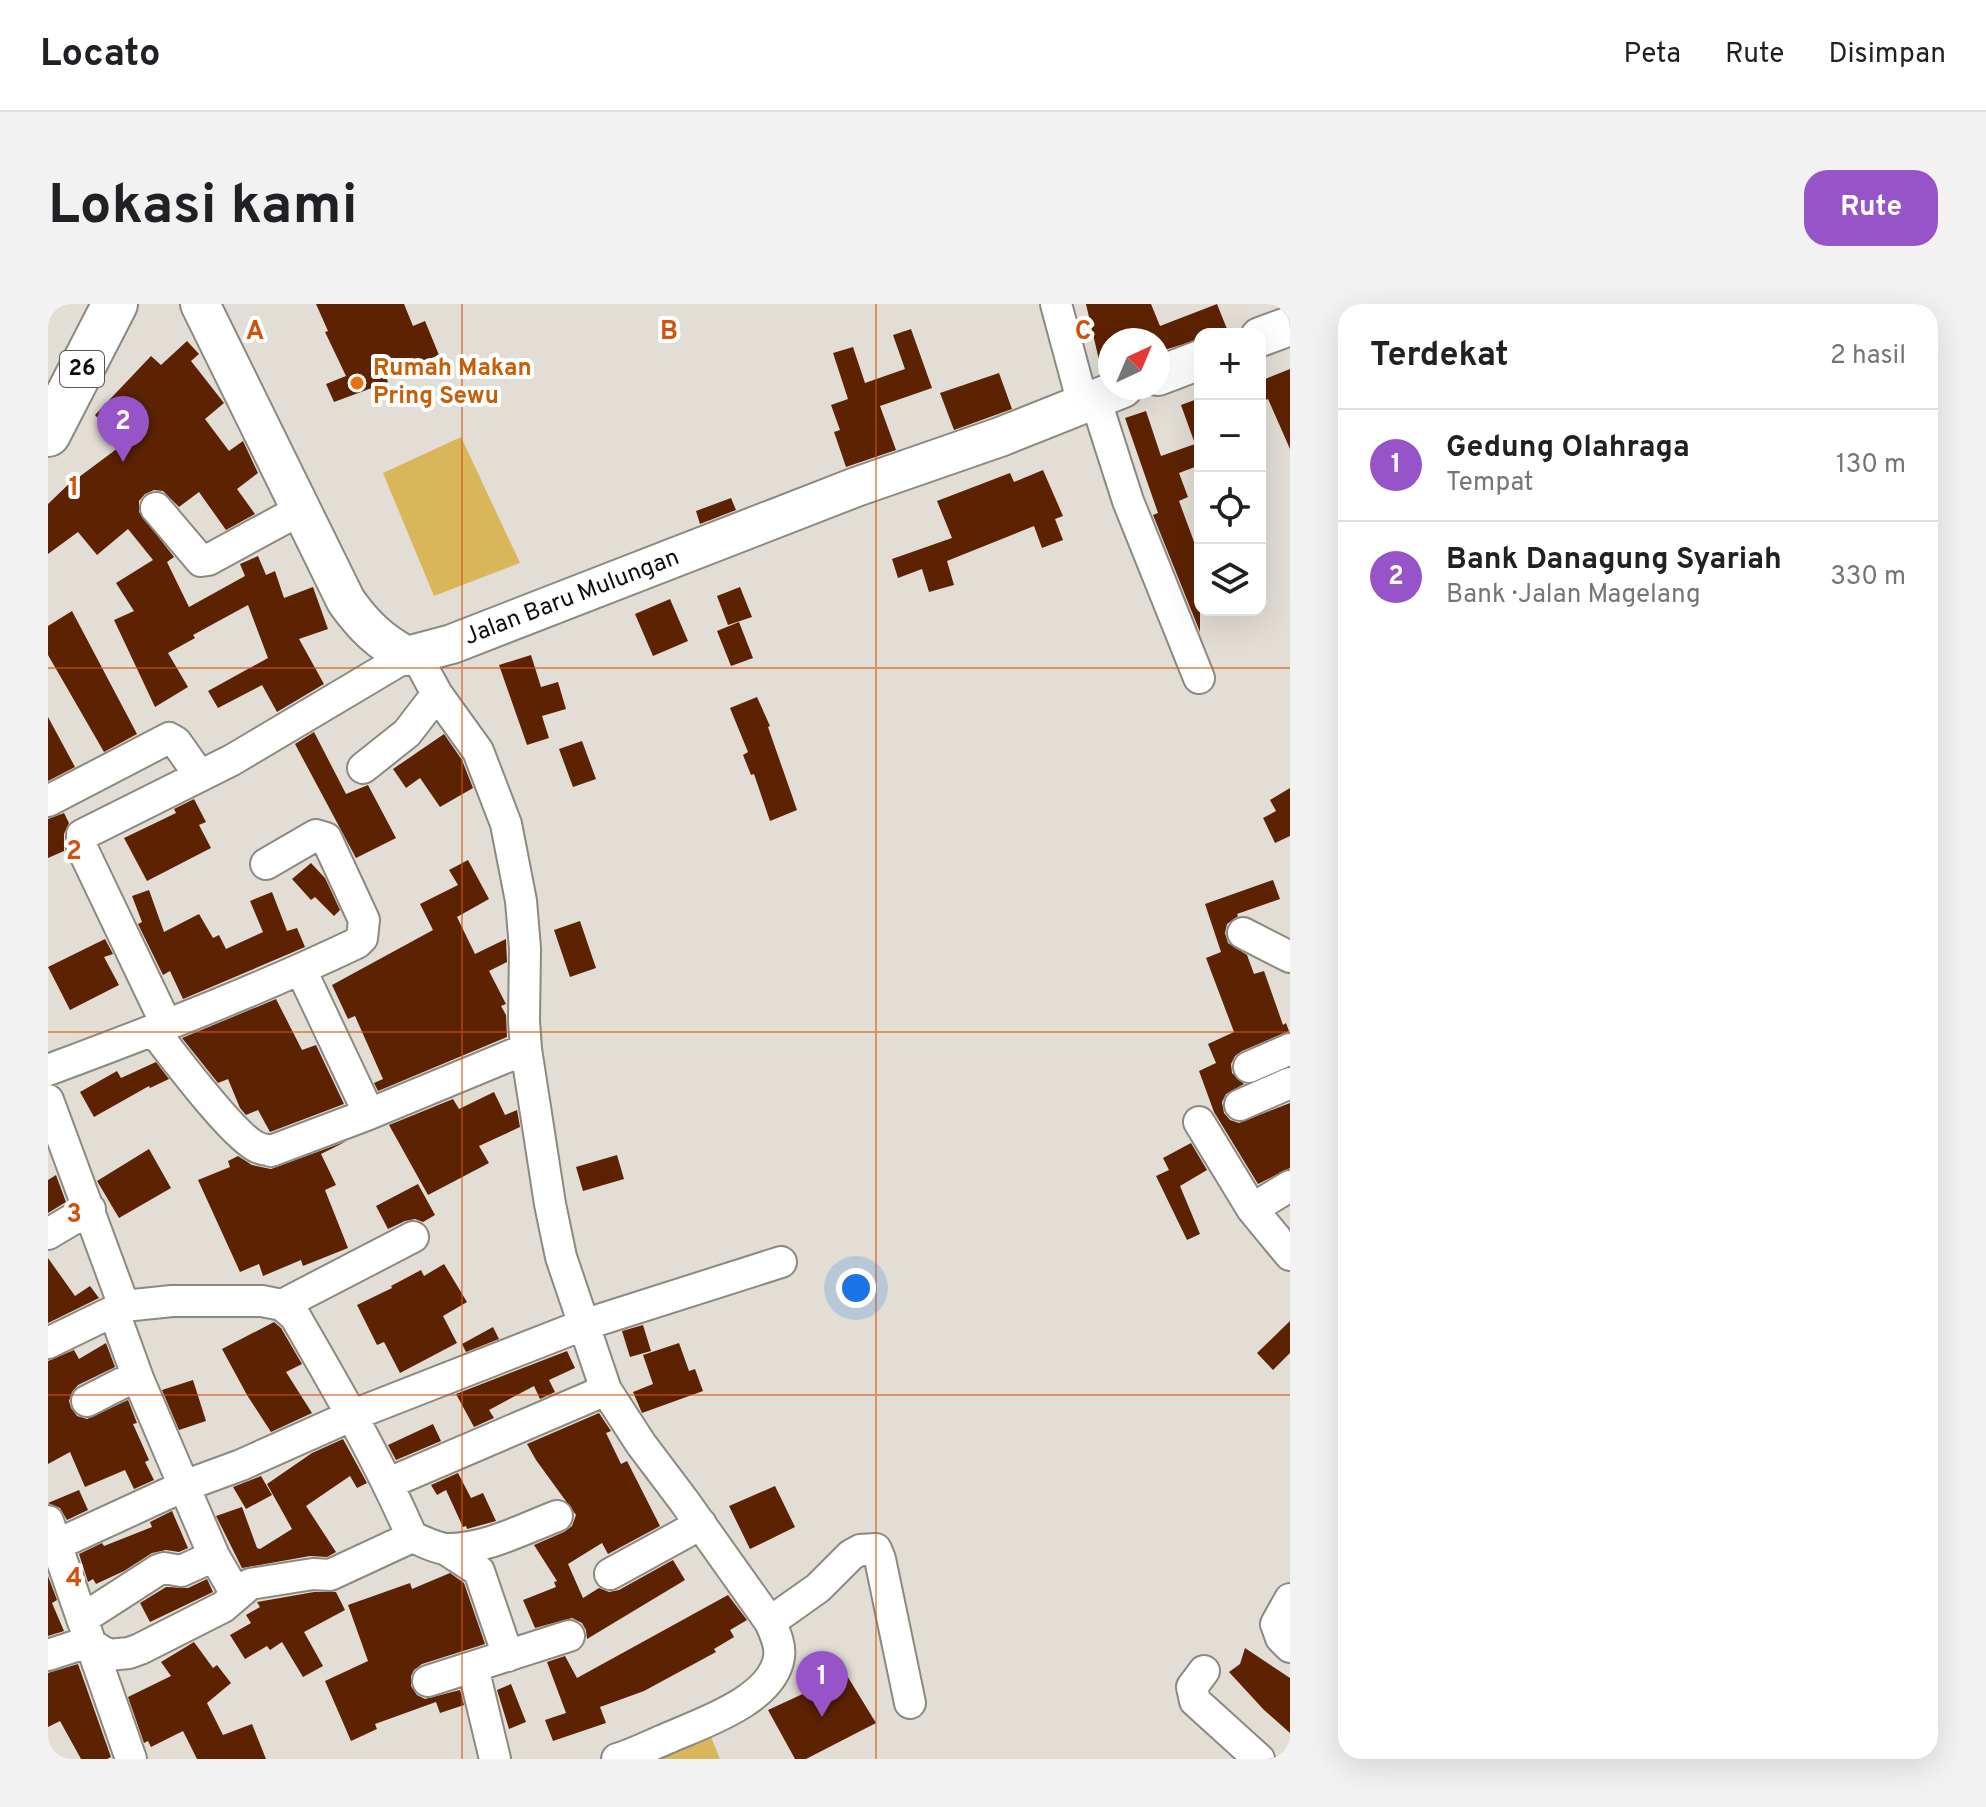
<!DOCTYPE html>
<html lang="id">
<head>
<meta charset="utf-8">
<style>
	:root { --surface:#fff; --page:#f2f2f2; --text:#202124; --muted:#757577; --line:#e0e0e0; --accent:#9754c9 }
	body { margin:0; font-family:Overpass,sans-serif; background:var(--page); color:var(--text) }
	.controls { position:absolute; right:24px; top:24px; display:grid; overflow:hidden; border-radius:16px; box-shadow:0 8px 32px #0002 }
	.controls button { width:72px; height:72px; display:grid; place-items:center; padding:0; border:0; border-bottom:2px solid var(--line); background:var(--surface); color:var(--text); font:40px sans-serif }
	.compass { position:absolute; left:1050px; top:24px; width:72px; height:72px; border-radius:50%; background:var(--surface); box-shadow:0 8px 32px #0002; rotate:44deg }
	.you { position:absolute; left:808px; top:984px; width:28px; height:28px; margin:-20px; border:6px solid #fff; border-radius:50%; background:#1a73e8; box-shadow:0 0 0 12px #1a73e833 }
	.badge { display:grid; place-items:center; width:52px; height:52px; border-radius:50%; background:var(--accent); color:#fff; font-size:26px; font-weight:700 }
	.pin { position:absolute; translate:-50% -66px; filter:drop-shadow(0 2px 4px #0008) }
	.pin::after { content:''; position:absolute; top:42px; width:28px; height:24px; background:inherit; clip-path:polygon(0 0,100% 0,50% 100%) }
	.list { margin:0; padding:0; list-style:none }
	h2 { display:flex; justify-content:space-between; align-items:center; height:104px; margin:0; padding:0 32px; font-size:34px }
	h2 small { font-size:26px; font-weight:400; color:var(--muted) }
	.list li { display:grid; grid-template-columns:52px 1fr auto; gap:24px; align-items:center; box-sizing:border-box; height:112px; padding:0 32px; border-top:2px solid var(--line) }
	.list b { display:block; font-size:30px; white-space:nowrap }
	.list p { margin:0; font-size:26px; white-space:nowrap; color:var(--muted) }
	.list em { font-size:26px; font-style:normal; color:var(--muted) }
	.icon { flex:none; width:44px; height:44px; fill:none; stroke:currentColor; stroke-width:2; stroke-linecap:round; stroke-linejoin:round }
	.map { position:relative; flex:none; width:1242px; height:1455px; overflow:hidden; border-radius:24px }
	header { display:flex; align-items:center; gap:48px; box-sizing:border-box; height:112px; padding:0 40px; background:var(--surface); border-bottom:2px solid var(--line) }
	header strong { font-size:38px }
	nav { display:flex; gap:44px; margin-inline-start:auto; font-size:28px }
	.intro { display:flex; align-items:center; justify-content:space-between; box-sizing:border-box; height:192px; padding:0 48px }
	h1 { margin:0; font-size:56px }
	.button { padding:20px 36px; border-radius:24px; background:var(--accent); color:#fff; font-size:28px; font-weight:700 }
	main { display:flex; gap:48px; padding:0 48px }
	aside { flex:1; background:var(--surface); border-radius:24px; box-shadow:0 8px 32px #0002 }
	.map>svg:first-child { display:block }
	.green { fill:#dab65b }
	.building { fill:#5d2201 }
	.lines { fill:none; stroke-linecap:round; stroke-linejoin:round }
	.minor-casing { stroke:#8c8981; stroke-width:34 }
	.major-casing { stroke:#8c8981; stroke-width:42 }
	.highway-casing { stroke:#8c8981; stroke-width:48 }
	.minor { stroke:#fff; stroke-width:30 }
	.major { stroke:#fff; stroke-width:38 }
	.highway { stroke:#fff; stroke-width:44 }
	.grid { fill:none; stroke:#d2520c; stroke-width:2; stroke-opacity:0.55 }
	.food-dot { fill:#e8710a; stroke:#fff; stroke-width:3 }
	.labels { text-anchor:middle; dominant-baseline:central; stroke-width:8; stroke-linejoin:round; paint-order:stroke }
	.shield { fill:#fff; stroke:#575654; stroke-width:2 }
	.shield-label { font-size:22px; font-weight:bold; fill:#0f0e0b }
	.food-label { font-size:24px; font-weight:bold; fill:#c56008; stroke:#fff; text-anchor:start }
	.street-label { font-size:24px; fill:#0f0e0b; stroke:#fff }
	.grid-label { font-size:26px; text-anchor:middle; font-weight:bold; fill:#d2520c; stroke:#fff; stroke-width:8; stroke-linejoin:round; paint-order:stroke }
</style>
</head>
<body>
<header>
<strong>Locato</strong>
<nav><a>Peta</a><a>Rute</a><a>Disimpan</a></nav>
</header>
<div class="intro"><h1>Lokasi kami</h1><a class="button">Rute</a></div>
<main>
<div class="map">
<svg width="1242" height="1455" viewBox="0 0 1242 1455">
	<rect width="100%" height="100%" fill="#e2ded5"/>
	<!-- green -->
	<path class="green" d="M413,133L472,259L386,292L335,169Z
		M661,1428L672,1455H587Z"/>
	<!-- building -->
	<path class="building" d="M268,0H356L365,22L377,17L391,51L338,73L340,78L286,98L278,80L298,72L277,28L280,27Z
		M1038,0H1103L1112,22L1169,0L1181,30H1152V35L1110,48V36H1062V66L1054,69Z
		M863,25L884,84L832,102L848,146L798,163L786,128L792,126L783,101L800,95L785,49L805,43L817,79L857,65L845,31Z
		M139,37L151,50L143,57L176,99L157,115L181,147L195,137L210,169L189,185L207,210L178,226L151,188L131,203L115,187L106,186L97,190L91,197V208L126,253L119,258L141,303L197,272L192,260L210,252L218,271L227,267L236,294L265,283L280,325L251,335L276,380L229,408L214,381L170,404L160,387L220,354L200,301L145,331L147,334L120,349L140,383L107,403L66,316L86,307L68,279L105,256L80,225L49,251L30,228L0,250V200L26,175L27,176L74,141L47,111L103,52L113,61Z
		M1242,65V145L1220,95L1212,98V77Z
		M951,69L964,105L906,126L892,89Z
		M1152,94V161L1131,169L1140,193L1131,197L1152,254V328L1105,211L1110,209L1077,114L1098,107L1113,152L1147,140L1133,101Z
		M995,166L1015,212L1007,215L1015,236L994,244L986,222L899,257L906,281L881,288L874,265L850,274L844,255L904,234L889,197L962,169L966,178Z
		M683,194L688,206L652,220L648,207Z
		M692,283L704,313L680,321L669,292Z
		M622,295L640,337L605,352L587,310Z
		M24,307L89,430L56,448L0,351V322Z
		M691,318L705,354L683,362L669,327Z
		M483,351L493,383L510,378L518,405L494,412L501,434L479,441L451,361Z
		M709,393L722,422L720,423L749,506L722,517L706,470L703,471L695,451L700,448L682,404Z
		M0,413L27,463L0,477Z
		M266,428L298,490L320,481L348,534L308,554L247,440Z
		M396,430L414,456L425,484L392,503L372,474L358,484L345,465Z
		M534,437L548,475L525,483L511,445Z
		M1242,484V532L1227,539L1215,514L1228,507L1222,496Z
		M146,495L158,518L151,521L163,544L99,577L76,534L128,509L126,505Z
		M16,509L21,519L16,530V547L0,554V515Z
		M420,556L441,595L409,613L427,650L458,635L459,658L441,667L458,700L453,702L458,711L459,733L330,787L326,779L335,775L307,712L300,715L284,681L385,626L372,600L410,581L401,566Z
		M263,559L277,574L292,606L286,612L267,593L263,596L244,575Z
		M1225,576L1232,595L1189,610L1190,612L1179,620L1177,629L1180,639L1199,651L1206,670L1216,667L1235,721L1238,719L1241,727L1194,747L1187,752L1183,760L1184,769L1196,780L1178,790L1174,798L1176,809L1182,816L1191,819L1242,799V864L1210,880L1166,808L1151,767L1168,759L1160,740L1186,728L1158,654L1173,648L1157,600Z
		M101,586L116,628L151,610L165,634L171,631L178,645L215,628L202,597L224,588L239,627L249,624L257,643L135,695L122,667L115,671L90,620L94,618L84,592Z
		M532,617L548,664L522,673L506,626Z
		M57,635L65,650L56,653L71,681L22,706L0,663Z
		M228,695L254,746L268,741L296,800L222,828L210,806L198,811L192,804L180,775L170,779L134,734Z
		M108,758L121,775L102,784L101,782L46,813L32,788L69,767L73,774Z
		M446,788L457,811L469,806L472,823L431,842L441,859L380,891L341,821L405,795L411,805Z
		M299,837L273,850L288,881L277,886L300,944L255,962L253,956L215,972L211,960L192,968L150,876L182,863L180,857L190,852L204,861L223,865Z
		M1143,839L1159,866L1132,882L1152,930L1139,936L1108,872L1121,866L1115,854Z
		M101,845L123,884L71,914L49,877Z
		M569,851L576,875L535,887L528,863Z
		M8,871L18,898L0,909V876Z
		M370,880L387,911L375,918L367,915L357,917L340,925L328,902Z
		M0,954L27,992L42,982L51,994L0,1019Z
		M396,960L419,998L395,1012L409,1039L352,1069L336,1038L329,1041L309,1001L344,984L343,982L373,966L376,972Z
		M1242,1017V1049L1225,1066L1209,1049Z
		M226,1018L233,1024L254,1060L238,1068L264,1109L223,1128L199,1091L174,1045Z
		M595,1021L603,1047L582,1053L574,1027Z
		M445,1023L451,1035L418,1048L414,1040Z
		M58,1039L67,1063L30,1081L24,1088L21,1097L23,1104L29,1112L39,1115L80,1096L89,1119L85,1120L101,1156L97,1158L106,1176L86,1185L77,1166L37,1183L22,1148L0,1160V1057L26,1046L31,1055Z
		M631,1039L641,1067L647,1065L655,1087L594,1109L585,1088L605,1080L595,1051Z
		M519,1047L527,1064L501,1076L507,1088L492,1095L486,1082L441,1106L446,1114L426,1123L408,1090Z
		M145,1076L158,1117L131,1126L114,1086Z
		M551,1109L563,1127L558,1129L573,1160L579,1157L612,1222L560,1250L554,1239L520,1260L535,1294L551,1284L561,1288L571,1286L625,1256L637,1276L539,1335L538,1326L534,1319L524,1314L487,1324L475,1296L508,1283L506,1278L509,1277L486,1241L516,1228L524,1222L528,1211L488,1156L479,1140Z
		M385,1120L393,1137L348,1156L340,1141Z
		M295,1135L319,1179L309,1184L302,1172L258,1202L288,1248L279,1253L262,1252L194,1264L168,1212L194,1203L209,1244L212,1245L244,1225L219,1180L264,1149Z
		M410,1169L423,1194L435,1189L448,1217L419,1225L418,1222L415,1223L398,1186L389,1191L383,1181Z
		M213,1172L224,1191L198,1205L185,1183Z
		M727,1182L747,1223L702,1245L681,1202Z
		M31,1186L40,1206L19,1216L12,1204L0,1199Z
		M124,1207L140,1244L131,1248L118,1246L104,1249L76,1267L48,1280L45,1275L40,1278L31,1250L54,1239L56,1242L104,1223L102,1218Z
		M402,1269L416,1279L437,1340L374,1360L366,1366L363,1372V1382L369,1391L377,1395L412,1386L416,1401L392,1409L388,1398L327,1420L329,1425L303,1437L277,1377L320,1357L300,1301L362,1279L364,1285Z
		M0,1272L9,1296L4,1299L16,1327L0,1332Z
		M159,1275L165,1288L102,1318L92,1299L118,1283L140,1284Z
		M266,1288H288L297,1306L256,1328L275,1362L255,1373L234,1338L222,1346L219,1342L197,1355L182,1331L203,1319L198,1311L212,1303L209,1298Z
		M680,1291L699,1316L682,1326L686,1333L666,1345L668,1348L596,1387L552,1403L558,1419L505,1437L497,1416L518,1409L499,1358L517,1352L529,1374Z
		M146,1338L165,1364L169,1361L183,1379L159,1399L175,1431L204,1420L218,1455H149L135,1427L103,1443L100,1437L96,1439L80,1393L123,1372L113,1358Z
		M1197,1344L1242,1374V1429L1216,1406L1181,1368L1192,1360Z
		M30,1360L63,1453L59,1455H33L12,1417L0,1423V1369Z
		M798,1370L828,1419L758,1455H747L720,1406Z
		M463,1380L478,1418L461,1425L449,1386Z"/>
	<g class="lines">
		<!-- minor casing -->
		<g class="minor-casing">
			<path id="minor" d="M1008,0L1035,100
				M1047,94L1080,197L1151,374
				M108,204L153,257L160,256L252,206
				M368,351L389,390L430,447L458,520L473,597L477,644L476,717L478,745L502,900L513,953L558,1086L593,1140L636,1197L722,1318C727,1329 733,1341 731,1353C725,1396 654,1419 620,1434C603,1441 586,1450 569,1455
				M315,464L359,429L389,390
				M0,497L121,434L128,438L152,472
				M1195,629L1242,653
				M253,666L321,810
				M119,722L34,544V531L184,456L359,352
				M106,727C124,750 188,836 211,844C212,845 222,846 223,847L321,810L478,745
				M1201,763L1242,745
				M0,766C105,727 208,687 309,639L314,634L316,616L278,534L268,531L218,560
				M0,796L76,1002L124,997H214L234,1001L247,1012C289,1085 331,1156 364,1233
				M1192,801L1242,779
				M1151,818L1204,905L1242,951
				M1204,905L1242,882
				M0,930L42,905
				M234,1001L365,933
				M66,1008L91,1077L166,1252L188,1290
				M0,1039L76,1002
				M39,1097L88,1072
				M341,1179L558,1086
				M0,1217L83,1455
				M8,1241L136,1182L193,1161L305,1111L535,1021L733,958
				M397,1245L431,1267L460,1352
				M562,1270L653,1220
				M1242,1295L1228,1320L1233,1334L1242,1343
				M34,1315L110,1266L116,1264L133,1267L166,1252
				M722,1318L770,1284L803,1251L812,1246L828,1245L832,1255L862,1399
				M0,1351L40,1338L60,1351L81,1349L92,1345L175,1303L202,1280L265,1270L282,1271L364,1233C375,1237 389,1245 400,1245C438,1245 475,1225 509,1212
				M425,1363L447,1455
				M1156,1367L1144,1383L1147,1397L1211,1455
				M380,1377L521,1332"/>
		</g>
		<!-- major casing -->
		<g class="major-casing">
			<path id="major" d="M152,0L298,297C315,321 332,338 359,352L404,340L808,183L952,133L1075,84
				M1212,33L1242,22
				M1110,72L1152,56"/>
		</g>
		<!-- highway casing -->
		<g class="highway-casing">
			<path id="highway" d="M0,130L67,0"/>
		</g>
		<!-- minor -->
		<use href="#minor" class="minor"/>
		<!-- major -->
		<use href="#major" class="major"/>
		<!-- highway -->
		<use href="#highway" class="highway"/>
	</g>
	<!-- grid -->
	<path class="grid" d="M414,0V1455M828,0V1455M0,364H1242M0,728H1242M0,1091H1242"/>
	<!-- markers -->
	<circle class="food-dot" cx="309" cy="79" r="8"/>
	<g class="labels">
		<!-- shield labels -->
		<rect class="shield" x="12" y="47" width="44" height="36" rx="6"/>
		<g class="shield-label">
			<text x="34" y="65">26</text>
		</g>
		<!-- food labels -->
		<g class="food-label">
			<text x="325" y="65">Rumah Makan<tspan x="325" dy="28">Pring Sewu</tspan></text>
		</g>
		<!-- street labels -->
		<g class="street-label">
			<text transform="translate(524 294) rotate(-21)">Jalan Baru Mulungan</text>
		</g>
	</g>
	<g class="grid-label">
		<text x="207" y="35">A</text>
		<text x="621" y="35">B</text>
		<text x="1035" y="35">C</text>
		<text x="26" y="191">1</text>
		<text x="26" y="555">2</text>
		<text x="26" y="918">3</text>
		<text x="26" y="1282">4</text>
	</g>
</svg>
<div class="controls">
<button>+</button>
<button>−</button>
<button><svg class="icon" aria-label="locate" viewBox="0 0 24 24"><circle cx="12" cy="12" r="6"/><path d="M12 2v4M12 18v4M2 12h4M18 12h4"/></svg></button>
<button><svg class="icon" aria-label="layers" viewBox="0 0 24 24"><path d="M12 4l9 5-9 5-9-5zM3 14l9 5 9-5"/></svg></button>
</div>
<svg class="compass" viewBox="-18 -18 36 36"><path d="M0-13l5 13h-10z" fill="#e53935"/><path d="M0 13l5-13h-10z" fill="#757577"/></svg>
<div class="you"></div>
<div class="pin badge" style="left:774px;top:1413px">1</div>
<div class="pin badge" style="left:75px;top:158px">2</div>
</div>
<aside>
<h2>Terdekat<small>2 hasil</small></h2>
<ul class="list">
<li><span class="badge">1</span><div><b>Gedung Olahraga</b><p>Tempat</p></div><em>130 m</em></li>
<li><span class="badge">2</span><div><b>Bank Danagung Syariah</b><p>Bank · Jalan Magelang</p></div><em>330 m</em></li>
</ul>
</aside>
</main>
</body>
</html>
